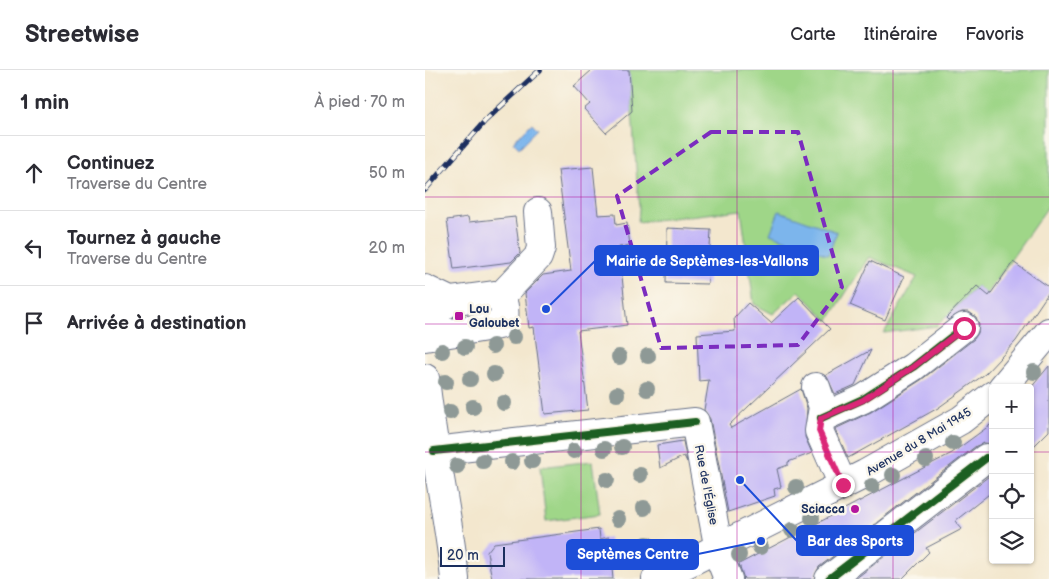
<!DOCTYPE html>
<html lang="fr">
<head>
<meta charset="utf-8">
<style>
	:root { --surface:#fff; --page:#f2f2f3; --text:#2b2b33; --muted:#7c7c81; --line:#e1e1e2 }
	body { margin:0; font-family:"Balsamiq Sans",sans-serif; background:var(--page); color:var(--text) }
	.controls { position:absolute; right:15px; bottom:15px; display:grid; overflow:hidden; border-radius:5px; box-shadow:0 1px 4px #0004 }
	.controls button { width:45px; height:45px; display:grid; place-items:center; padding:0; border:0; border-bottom:1px solid var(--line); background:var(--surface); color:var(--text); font:25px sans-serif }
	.scale { position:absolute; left:15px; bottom:12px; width:65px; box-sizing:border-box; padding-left:5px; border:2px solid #1b2f5e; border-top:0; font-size:14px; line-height:18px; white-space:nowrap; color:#1b2f5e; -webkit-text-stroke:4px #fbf7ec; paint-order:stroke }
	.stop { position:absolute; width:15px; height:15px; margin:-11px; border:4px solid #db2777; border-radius:50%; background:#fff }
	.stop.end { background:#db2777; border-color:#fff; box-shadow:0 1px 5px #0008 }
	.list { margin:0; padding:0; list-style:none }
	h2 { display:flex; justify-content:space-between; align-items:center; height:65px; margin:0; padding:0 20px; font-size:21px }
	h2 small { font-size:16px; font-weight:400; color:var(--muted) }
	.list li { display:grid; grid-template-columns:32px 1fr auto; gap:15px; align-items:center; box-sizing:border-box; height:75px; padding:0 20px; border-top:1px solid var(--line) }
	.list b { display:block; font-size:19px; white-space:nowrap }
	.list p { margin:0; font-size:16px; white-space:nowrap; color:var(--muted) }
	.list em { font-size:16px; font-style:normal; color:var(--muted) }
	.icon { flex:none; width:28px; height:28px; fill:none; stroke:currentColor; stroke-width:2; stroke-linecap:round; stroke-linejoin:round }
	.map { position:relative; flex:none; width:624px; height:509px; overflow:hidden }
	header { display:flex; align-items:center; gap:30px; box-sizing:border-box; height:70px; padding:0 25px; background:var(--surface); border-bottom:1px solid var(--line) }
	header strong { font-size:24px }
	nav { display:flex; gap:28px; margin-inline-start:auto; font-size:18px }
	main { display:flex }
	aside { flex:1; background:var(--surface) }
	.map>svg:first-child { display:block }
	.green { fill:#9fd688; stroke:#5d8273 }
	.water { fill:#7bb5ec; stroke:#4b72a5 }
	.building { fill:#c1b4f7 }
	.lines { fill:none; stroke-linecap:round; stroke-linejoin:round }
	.minor-casing { stroke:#676f85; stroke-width:30 }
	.major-casing { stroke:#676f85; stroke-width:30 }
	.minor { stroke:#fff; stroke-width:28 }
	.major { stroke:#fff; stroke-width:28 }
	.rail-casing { stroke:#1b2f5e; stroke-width:5.5 }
	.rail { stroke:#fbf7ec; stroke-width:4; stroke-dasharray:11; stroke-linecap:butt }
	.cycleway-casing { stroke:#fbf7ec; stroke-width:11 }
	.cycleway { stroke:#1b5e20; stroke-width:8 }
	.tree { fill:#8e9996 }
	.route { stroke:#db2777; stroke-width:6 }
	.marked { fill:none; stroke:#7b2cbf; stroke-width:4; stroke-dasharray:10 6; stroke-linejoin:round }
	.grid { fill:none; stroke:#b5179e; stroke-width:1; stroke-opacity:0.55 }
	.poi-dot { fill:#b5179e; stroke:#fbf7ec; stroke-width:2 }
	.labels { text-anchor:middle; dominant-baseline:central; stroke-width:5; stroke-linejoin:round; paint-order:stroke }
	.poi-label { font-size:12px; font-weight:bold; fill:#1b2f5e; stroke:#fbf7ec; text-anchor:start }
	.street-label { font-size:12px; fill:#1b2f5e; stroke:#fbf7ec }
	.leader { fill:none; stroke:#1d4ed8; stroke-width:2 }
	.callout-dot { fill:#1d4ed8; stroke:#fbf7ec; stroke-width:2 }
	.callout { fill:#1d4ed8; stroke:#1d4ed8; stroke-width:2 }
	.callout-label { font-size:14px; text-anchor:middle; font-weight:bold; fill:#fff }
</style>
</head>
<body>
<header>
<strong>Streetwise</strong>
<nav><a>Carte</a><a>Itinéraire</a><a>Favoris</a></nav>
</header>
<main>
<aside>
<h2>1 min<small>À pied · 70 m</small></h2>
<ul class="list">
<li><svg class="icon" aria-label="ahead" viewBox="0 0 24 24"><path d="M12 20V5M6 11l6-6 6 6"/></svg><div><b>Continuez</b><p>Traverse du Centre</p></div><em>50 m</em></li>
<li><svg class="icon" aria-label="left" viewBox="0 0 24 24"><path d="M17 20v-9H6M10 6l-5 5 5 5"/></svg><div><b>Tournez à gauche</b><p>Traverse du Centre</p></div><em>20 m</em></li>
<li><svg class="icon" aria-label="arrive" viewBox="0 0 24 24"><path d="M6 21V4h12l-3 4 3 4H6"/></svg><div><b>Arrivée à destination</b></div></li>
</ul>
</aside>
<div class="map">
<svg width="624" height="509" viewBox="0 0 624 509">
	<rect width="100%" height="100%" fill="#fbf7ec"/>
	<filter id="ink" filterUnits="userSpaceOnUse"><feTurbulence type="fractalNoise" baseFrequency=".02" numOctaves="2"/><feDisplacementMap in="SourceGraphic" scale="10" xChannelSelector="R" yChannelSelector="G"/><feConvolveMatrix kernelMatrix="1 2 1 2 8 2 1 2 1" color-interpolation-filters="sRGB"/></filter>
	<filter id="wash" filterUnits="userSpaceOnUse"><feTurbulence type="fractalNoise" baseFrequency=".0096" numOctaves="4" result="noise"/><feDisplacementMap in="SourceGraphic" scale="20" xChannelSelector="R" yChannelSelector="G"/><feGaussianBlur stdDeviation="1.12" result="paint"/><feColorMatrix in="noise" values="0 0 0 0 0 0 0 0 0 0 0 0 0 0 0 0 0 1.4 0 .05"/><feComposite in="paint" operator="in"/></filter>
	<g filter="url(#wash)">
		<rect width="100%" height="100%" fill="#f3e7ce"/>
		<!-- green -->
		<path class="green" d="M204,0H624V135L562,224L552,216L512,256L459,263L492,207L444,187L403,251L374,221L348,244L329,234L316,140L213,152L214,139Z
			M168,391L175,444L121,451L115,397Z"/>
		<!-- water -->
		<path class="water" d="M107,53L113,59L94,78L88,72Z
			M354,141L412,162L403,185L345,164Z"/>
		<g id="blocks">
			<!-- building -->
			<path class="building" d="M167,0H204L207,41L181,63L159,39L165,34L149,16Z
				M168,97L173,145L190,144L191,155L202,153L205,175L194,177L202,255L153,261L163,340L120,344L109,257L104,258L100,223L118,205L146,201L133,100Z
				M43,147L44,152L90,147L95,183L86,192L29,199L22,150Z
				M242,158L286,160L283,214L241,213Z
				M445,191L479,207L460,250L425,235Z
				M588,192L624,217V222L591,271L560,304L513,338L423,388L410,359L446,342L496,310L549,269L553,263L554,255L551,247L544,242H537L523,250L521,248L552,216L564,226Z
				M374,227L405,259L304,355L306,358L376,319L382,338L380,367L387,383L363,392V395L352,399L356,417L349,419L350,426L303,442L285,349L279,340L284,310L274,311L272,264L310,261L309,248L323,233L346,253Z
				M446,280L430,315L410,324L401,305Z
				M624,296V361L605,380V319Z
				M568,353V374L559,373L551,376L394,497L389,509H319L314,494L527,383Z
				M258,371L262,392L259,386L235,398L232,375Z
				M568,403V421L530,451L537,459L501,478L504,482L477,509H430Z
				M174,459L175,469L184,467L188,509H67L62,482L69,473Z"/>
		</g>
	</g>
	<g filter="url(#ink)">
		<use href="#blocks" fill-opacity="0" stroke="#676f85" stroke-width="1"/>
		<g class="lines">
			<!-- minor casing -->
			<g class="minor-casing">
				<path id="minor" d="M0,219L25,231
					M75,227L113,187L116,178L113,142
					M0,250L25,231L69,225C81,228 80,241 79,252L74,255L0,267
					M391,317L398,337L394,361L418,415
					M396,348L438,329L488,297L539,257
					M9,381L270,352L296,491L303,509
					M404,509L561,388"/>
			</g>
			<!-- major casing -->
			<g class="major-casing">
				<path id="major" d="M0,308C7,376 23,441 30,509
					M577,318L624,262
					M231,509L440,404L536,350L568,325"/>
			</g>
			<!-- minor -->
			<use href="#minor" class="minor"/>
			<!-- major -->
			<use href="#major" class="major"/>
			<!-- rail casing -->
			<g class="rail-casing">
				<path id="rail" d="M0,120L60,51L115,0"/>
			</g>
			<!-- rail -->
			<use href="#rail" class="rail"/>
			<!-- cycleway casing -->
			<g class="cycleway-casing">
				<path id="cycleway" d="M396,348L438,329L488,297L539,257
					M9,381L270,352
					M404,509L561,388"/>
			</g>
			<!-- cycleway -->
			<use href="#cycleway" class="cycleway"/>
		</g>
		<!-- trees -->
		<g class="tree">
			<circle cx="89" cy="267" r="8"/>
			<circle cx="68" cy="276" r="8"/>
			<circle cx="40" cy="277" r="8"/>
			<circle cx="17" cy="281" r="8"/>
			<circle cx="223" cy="286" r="8"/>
			<circle cx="194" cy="287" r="8"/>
			<circle cx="609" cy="302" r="8"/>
			<circle cx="69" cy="304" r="8"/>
			<circle cx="45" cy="309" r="8"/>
			<circle cx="21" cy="312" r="8"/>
			<circle cx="222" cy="319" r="8"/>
			<circle cx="192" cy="324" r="8"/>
			<circle cx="79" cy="333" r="8"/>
			<circle cx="48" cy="337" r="8"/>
			<circle cx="25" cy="342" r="8"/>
			<circle cx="528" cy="373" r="8"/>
			<circle cx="197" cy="377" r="8"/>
			<circle cx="179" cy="379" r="8"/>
			<circle cx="149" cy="381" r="8"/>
			<circle cx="501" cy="389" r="8"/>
			<circle cx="58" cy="391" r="8"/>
			<circle cx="107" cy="391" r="8"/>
			<circle cx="87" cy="392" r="8"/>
			<circle cx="32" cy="396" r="8"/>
			<circle cx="215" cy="405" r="8"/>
			<circle cx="468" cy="405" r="8"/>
			<circle cx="182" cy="410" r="8"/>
			<circle cx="447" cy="416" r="8"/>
			<circle cx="371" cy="417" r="8"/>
			<circle cx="219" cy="438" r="8"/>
			<circle cx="387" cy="448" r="8"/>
			<circle cx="193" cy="449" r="8"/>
			<circle cx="367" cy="460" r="8"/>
			<circle cx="222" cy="474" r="8"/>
			<circle cx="335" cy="477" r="8"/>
			<circle cx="314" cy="485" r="8"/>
		</g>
	</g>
	<g class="lines" filter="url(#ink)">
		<!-- route -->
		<path class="route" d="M418,415L394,361L396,348L438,330L488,297L539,258"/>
	</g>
	<!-- marked area -->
	<path class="marked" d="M286,62H373L417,217L373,275L236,278L192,126Z"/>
	<!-- grid -->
	<path class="grid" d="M156,0V509M312,0V509M468,0V509M0,127H624M0,254H624M0,382H568M605,382H624"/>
	<!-- markers -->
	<g class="poi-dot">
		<rect x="29" y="241" width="10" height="10" rx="2.5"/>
		<circle cx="430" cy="439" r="5"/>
	</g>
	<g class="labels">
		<!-- poi labels -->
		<g class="poi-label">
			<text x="44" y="239">Lou<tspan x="44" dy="14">Galoubet</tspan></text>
			<text x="420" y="439" text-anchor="end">Sciacca</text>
		</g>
		<!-- street labels -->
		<g class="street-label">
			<text transform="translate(494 372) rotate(-31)">Avenue du 8 Mai 1945</text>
			<text transform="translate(281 415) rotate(79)">Rue de l'Église</text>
		</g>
	</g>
	<!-- callouts -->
	<path class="leader" d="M121 239L170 191M315 410L372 471M336 471L273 484"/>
	<g class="callout-dot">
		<circle cx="121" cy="239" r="5"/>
		<circle cx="315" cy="410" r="5"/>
		<circle cx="336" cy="471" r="5"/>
	</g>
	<g class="callout">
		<rect x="170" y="176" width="223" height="29" rx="5"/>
		<rect x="372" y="456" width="116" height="29" rx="5"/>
		<rect x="142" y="470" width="131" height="29" rx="5"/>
	</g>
	<g class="callout-label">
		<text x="282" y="196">Mairie de Septèmes-les-Vallons</text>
		<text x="430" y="476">Bar des Sports</text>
		<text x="208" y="489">Septèmes Centre</text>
	</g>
</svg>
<div class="controls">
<button>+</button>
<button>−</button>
<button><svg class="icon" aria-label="locate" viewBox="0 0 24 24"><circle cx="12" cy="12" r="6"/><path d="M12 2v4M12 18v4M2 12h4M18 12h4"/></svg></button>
<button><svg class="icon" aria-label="layers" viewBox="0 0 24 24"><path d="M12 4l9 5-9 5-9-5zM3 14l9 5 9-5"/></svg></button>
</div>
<div class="scale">20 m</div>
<div class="stop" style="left:539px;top:258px"></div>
<div class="stop end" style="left:418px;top:415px"></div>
</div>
</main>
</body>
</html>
